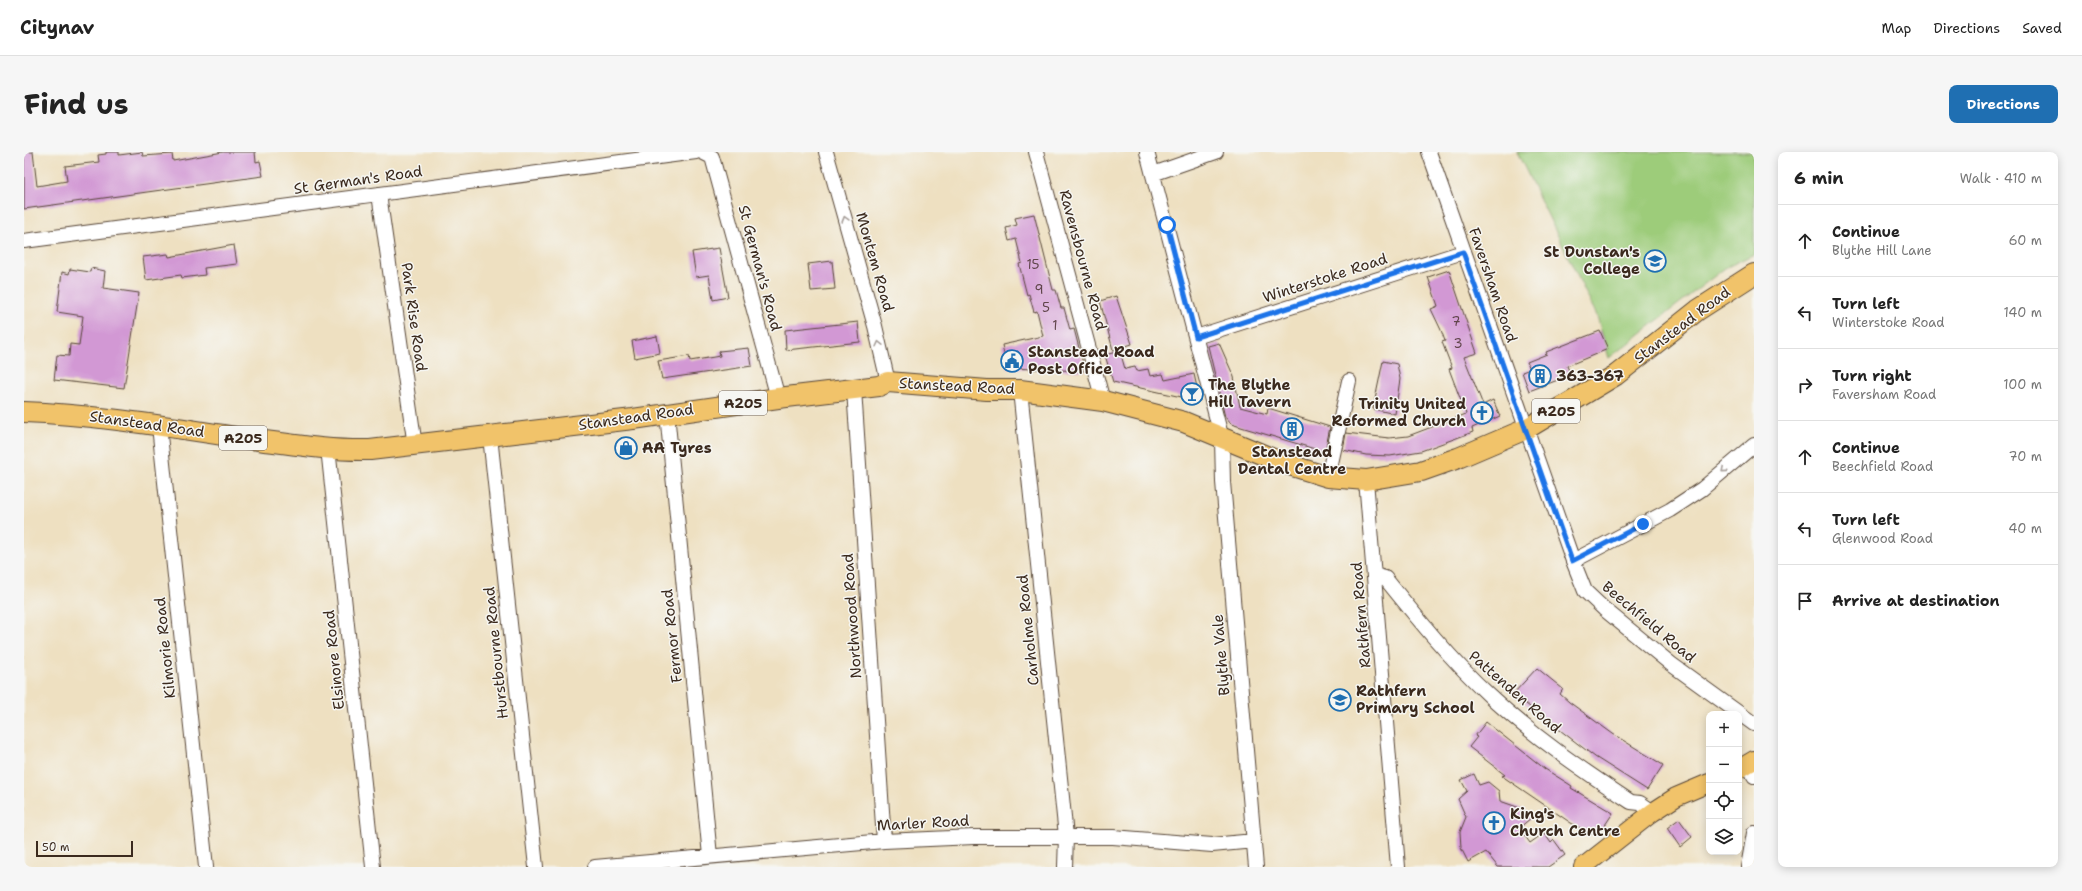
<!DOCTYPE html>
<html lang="en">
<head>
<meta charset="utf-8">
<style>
	:root { --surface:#fff; --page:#f6f6f6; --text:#222; --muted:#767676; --line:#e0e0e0; --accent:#1f6fb2 }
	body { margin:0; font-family:"Shantell Sans",sans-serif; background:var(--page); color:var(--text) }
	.controls { position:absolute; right:12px; bottom:12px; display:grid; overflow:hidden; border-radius:8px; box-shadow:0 2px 10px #0003 }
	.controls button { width:36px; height:36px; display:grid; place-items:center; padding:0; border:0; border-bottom:1px solid var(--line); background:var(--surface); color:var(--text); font:20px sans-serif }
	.scale { position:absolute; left:12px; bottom:10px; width:97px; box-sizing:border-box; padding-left:4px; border:2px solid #3b2a1e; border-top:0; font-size:11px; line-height:14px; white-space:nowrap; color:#3b2a1e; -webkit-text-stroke:3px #f6f6f2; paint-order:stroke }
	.stop { position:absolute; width:12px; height:12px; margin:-9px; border:3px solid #1a73e8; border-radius:50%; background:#fff }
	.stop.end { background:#1a73e8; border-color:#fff; box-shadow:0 1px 4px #0008 }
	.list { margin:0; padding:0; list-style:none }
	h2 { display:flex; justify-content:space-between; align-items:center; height:52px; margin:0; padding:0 16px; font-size:17px }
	h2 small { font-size:13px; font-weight:400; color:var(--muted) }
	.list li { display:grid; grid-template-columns:26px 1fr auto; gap:12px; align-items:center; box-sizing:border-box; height:72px; padding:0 16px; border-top:1px solid var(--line) }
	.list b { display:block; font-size:15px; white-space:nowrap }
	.list p { margin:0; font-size:13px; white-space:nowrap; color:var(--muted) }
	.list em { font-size:13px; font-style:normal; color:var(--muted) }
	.icon { flex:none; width:22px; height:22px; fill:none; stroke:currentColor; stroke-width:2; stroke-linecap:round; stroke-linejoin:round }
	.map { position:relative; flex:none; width:1730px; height:715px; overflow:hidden; border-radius:8px }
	header { display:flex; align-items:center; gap:24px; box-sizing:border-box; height:56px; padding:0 20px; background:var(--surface); border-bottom:1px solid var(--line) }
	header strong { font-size:19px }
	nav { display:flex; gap:22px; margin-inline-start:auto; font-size:14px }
	.intro { display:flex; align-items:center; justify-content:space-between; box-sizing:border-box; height:96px; padding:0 24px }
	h1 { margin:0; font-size:28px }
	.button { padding:10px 18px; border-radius:8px; background:var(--accent); color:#fff; font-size:14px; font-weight:700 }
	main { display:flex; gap:24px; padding:0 24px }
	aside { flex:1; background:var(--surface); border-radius:8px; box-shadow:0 2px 10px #0003 }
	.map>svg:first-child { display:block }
	.green { fill:#9dcc7a; stroke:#6c7b4c }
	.building { fill:#d298d4 }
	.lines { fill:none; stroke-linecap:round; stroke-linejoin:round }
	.minor-casing { stroke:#564536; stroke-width:16 }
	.major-casing { stroke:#564536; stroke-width:20 }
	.highway-casing { stroke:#564536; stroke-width:22 }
	.minor { stroke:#fff; stroke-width:14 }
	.major { stroke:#f1c36a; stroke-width:18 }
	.highway { stroke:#f1c36a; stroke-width:20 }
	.oneway { stroke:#a79f9a }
	.route { stroke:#1a73e8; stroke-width:5 }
	.labels { text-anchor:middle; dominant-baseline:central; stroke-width:3; stroke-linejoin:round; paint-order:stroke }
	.number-label { font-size:13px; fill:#61464c }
	.shield { fill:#f6f6f2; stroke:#73675e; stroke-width:1 }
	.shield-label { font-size:14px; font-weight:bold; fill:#3b2a1e }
	.street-label { font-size:15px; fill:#3b2a1e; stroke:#f6f6f2 }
	.poi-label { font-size:15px; font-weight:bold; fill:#3b2a1e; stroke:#f6f6f2; text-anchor:start }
</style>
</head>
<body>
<header>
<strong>Citynav</strong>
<nav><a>Map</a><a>Directions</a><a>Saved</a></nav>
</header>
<div class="intro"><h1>Find us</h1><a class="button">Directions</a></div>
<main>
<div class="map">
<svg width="1730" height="715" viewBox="0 0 1730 715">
	<rect width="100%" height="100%" fill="#f6f6f2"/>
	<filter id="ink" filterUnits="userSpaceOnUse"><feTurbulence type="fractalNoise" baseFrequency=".025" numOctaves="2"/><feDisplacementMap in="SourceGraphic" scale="8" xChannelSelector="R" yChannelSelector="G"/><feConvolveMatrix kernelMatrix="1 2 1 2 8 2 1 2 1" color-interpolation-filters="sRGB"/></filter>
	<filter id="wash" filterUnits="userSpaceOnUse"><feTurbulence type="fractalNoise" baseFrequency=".012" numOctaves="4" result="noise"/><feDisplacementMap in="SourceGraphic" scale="16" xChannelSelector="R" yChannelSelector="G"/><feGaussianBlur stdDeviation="0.9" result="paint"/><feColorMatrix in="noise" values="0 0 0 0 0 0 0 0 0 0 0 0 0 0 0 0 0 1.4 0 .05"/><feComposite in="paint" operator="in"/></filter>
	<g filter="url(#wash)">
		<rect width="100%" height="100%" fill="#eee0c1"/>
		<!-- green -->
		<path class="green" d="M1493,0H1728L1730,4V102L1701,116L1585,206L1573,164Z"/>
		<g id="blocks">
			<!-- building -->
			<path class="building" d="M0,0H9L13,34L43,29L41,14L75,10L74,3L82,2V0H95V3L118,0L119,4L148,2L149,9L199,0H231L232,10L236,9L239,24L0,57Z
				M1010,62L1029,138H1032L1037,156H1040L1046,178L1050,177L1061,219L983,216L978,193L1019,184L1013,159L1010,160L1005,142L1003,143L995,112L998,111L992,87L985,89L982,76L993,73L991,66Z
				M210,93L213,112L180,116L181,123L158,126L157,123L122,128L119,105L144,102L145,105Z
				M695,96L704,145L689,148L685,123L672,125L668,100Z
				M808,109L811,137L787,139L784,112Z
				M67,116L81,119L79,136L115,141L100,236L30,228L33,203L45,204L46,192L55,193L59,164L33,160L38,120L45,122L46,117L66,120Z
				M1425,118L1453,201L1440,205L1459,253L1469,248L1476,264L1448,276L1449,280L1397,299L1366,304L1342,303L1319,298L1322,281L1365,286L1384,284L1442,262L1425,217L1428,216L1418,190L1421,189L1417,178L1407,157L1414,154L1404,125Z
				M1092,144L1108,192L1089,198L1076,149Z
				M834,170L836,190L762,198L761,178Z
				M1576,179L1584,197L1543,214L1547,223L1505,239L1498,220L1506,217L1503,210L1523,202L1522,200Z
				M633,184L636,201L611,206L608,189Z
				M1195,191L1210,225L1216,255L1243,262L1244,256L1306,275L1301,300L1207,272L1201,265L1184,194Z
				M725,196L728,214L638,227L634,209L665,204L666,209L696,204L695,199Z
				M1096,199L1101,217L1111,215L1113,219L1124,217L1126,224L1139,222L1141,228L1170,222L1176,249L1089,230L1081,203Z
				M1359,209L1373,212L1376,227L1371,262L1349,257Z
				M1513,516L1539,537L1536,542L1545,550L1589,582L1639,613L1623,638L1571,605L1489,542Z
				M1462,570L1521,617L1548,634L1547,636L1589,661L1579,676L1567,682L1547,671L1478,624L1481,623L1445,595L1453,585L1451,584Z
				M1450,622L1455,633L1464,630L1475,639L1476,649L1496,656L1507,666L1495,676L1506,691L1520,681L1527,691L1530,688L1541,703L1524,715H1474L1462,700L1444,710L1437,696L1436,680L1442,665L1434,647L1443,639L1437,628Z
				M1655,667L1668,685L1656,695L1643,676Z"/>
		</g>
	</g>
	<g filter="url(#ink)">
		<use href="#blocks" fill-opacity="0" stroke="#564536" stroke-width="1"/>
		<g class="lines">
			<!-- minor casing -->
			<g class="minor-casing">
				<path id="minor" d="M678,0L688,5L754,246
					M802,0L851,174L864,230
					M1012,0L1079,249
					M1123,0L1198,287L1199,330L1232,715
					M1405,0L1549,409L1561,439L1580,457L1647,512L1730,572
					M1129,22L1192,0
					M355,42L391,294
					M0,89L672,0
					M1172,185L1439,100
					M830,237L860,689
					M996,238L1042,684L1041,715
					M643,261L686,704
					M135,274L182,715
					M466,284L512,715
					M304,296L349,715
					M1304,325L1325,229
					M1342,328L1374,715
					M1549,409L1646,358L1678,337L1730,293
					M1350,423L1361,426C1394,467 1427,508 1466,544C1509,584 1557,617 1607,650L1616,651L1629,660
					M1725,612L1730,624
					M571,715L860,689L950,685H1089L1188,693L1230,689
					M1724,715L1730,681"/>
			</g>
			<!-- major casing -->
			<g class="major-casing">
				<path id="major" d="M1715,617L1730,608
					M1559,715L1629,660L1652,645L1685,631"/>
			</g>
			<!-- highway casing -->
			<g class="highway-casing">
				<path id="highway" d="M0,260C79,263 156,277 234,288C271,293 309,299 346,298L609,267L754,246L855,234L864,230L963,238H996L1079,249L1160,270L1259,311L1304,325L1342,328L1397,319L1434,306L1502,277L1592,223L1674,158L1730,122"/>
			</g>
			<!-- minor -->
			<use href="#minor" class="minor"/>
			<!-- major -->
			<use href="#major" class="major"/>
			<!-- highway -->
			<use href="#highway" class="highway"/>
		</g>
		<!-- one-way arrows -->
		<defs><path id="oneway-chevron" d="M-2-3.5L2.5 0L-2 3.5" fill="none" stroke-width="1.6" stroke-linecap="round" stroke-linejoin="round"/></defs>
		<g class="oneway">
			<use href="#oneway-chevron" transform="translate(821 67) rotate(-106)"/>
			<use href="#oneway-chevron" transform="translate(855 192) rotate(-103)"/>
			<use href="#oneway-chevron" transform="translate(1700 318) rotate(139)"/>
		</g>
	</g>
	<g class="lines" filter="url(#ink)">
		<!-- route -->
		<path class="route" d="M1143,73L1172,185L1439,100L1548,409L1619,372"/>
	</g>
	<!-- icons -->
	<defs>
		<g id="school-ring" transform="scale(1.15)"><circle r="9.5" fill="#f6f6f2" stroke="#1f6fb2" stroke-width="1.5"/><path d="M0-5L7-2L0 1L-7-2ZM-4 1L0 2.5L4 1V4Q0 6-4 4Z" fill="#1f6fb2"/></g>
		<g id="civic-ring" transform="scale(1.15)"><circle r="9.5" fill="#f6f6f2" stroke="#1f6fb2" stroke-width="1.5"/><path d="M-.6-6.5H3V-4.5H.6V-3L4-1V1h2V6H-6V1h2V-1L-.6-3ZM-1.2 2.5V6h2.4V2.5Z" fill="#1f6fb2"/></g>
		<g id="building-ring" transform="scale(1.15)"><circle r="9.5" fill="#f6f6f2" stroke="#1f6fb2" stroke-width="1.5"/><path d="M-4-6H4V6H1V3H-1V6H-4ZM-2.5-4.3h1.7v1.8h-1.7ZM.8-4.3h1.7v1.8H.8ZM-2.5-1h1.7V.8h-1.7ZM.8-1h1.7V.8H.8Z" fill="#1f6fb2"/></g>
		<g id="bar-ring" transform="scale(1.15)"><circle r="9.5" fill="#f6f6f2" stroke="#1f6fb2" stroke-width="1.5"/><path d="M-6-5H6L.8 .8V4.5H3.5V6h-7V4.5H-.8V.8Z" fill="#1f6fb2"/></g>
		<g id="church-ring" transform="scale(1.15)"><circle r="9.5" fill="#f6f6f2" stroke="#1f6fb2" stroke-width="1.5"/><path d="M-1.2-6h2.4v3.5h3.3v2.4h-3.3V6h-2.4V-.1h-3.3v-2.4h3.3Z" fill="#1f6fb2"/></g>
		<g id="shop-ring" transform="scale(1.15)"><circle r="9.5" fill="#f6f6f2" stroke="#1f6fb2" stroke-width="1.5"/><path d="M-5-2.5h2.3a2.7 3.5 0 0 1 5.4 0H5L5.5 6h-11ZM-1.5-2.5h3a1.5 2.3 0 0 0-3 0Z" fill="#1f6fb2"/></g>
	</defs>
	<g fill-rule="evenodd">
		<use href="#school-ring" x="1631" y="109"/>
		<use href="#civic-ring" x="988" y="209"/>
		<use href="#building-ring" x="1516" y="224"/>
		<use href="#bar-ring" x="1168" y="242"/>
		<use href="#church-ring" x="1458" y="261"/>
		<use href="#building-ring" x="1268" y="277"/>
		<use href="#shop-ring" x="602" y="296"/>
		<use href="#school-ring" x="1316" y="548"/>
		<use href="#church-ring" x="1470" y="671"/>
	</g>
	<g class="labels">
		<!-- number labels -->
		<g class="number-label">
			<text x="1009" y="112">15</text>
			<text x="1015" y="137">9</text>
			<text x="1022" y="155">5</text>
			<text x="1432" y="169">7</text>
			<text x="1031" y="173">1</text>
			<text x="1434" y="191">3</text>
		</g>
		<!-- shield labels -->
		<g class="shield">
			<rect x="695" y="239" width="48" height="24" rx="3"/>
			<rect x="1508" y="247" width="48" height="24" rx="3"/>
			<rect x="195" y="274" width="48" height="24" rx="3"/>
		</g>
		<g class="shield-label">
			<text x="719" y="251">A205</text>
			<text x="1532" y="259">A205</text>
			<text x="219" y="286">A205</text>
		</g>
		<!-- street labels -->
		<g class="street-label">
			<text transform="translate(334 28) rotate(-8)">St German's Road</text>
			<text transform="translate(1059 108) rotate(75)">Ravensbourne Road</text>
			<text transform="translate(851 110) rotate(74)">Montem Road</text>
			<text transform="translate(736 116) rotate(75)">St German's Road</text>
			<text transform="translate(1301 126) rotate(-18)">Winterstoke Road</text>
			<text transform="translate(1469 133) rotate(71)">Faversham Road</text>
			<text transform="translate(390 165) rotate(82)">Park Rise Road</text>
			<text transform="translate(1658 173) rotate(-37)">Stanstead Road</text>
			<text transform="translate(933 234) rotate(3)">Stanstead Road</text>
			<text transform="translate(612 265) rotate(-8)">Stanstead Road</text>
			<text transform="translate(123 272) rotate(8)">Stanstead Road</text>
			<text transform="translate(1337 463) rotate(-95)">Rathfern Road</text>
			<text transform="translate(828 464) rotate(-94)">Northwood Road</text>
			<text transform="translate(1625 470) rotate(40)">Beechfield Road</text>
			<text transform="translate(1004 478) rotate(-96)">Carholme Road</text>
			<text transform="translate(648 484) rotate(-96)">Fermor Road</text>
			<text transform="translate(141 496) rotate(-96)">Kilmorie Road</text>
			<text transform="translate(472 501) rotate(-96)">Hurstbourne Road</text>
			<text transform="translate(1197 503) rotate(-95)">Blythe Vale</text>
			<text transform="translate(310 508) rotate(-96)">Elsinore Road</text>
			<text transform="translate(1491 540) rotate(41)">Pattenden Road</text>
			<text transform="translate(899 671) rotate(-3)">Marler Road</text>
		</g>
		<!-- poi labels -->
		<g class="poi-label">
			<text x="1616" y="100" text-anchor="end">St Dunstan's<tspan x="1616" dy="17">College</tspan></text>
			<text x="1004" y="200">Stanstead Road<tspan x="1004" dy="17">Post Office</tspan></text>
			<text x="1532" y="224">363-367</text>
			<text x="1184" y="233">The Blythe<tspan x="1184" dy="17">Hill Tavern</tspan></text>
			<text x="1442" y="252" text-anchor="end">Trinity United<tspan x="1442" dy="17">Reformed Church</tspan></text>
			<text x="618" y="296">AA Tyres</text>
			<text x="1268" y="300" text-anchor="middle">Stanstead<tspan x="1268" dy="17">Dental Centre</tspan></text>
			<text x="1332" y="539">Rathfern<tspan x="1332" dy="17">Primary School</tspan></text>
			<text x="1486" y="662">King's<tspan x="1486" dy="17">Church Centre</tspan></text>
		</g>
	</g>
</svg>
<div class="controls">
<button>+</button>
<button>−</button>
<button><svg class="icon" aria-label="locate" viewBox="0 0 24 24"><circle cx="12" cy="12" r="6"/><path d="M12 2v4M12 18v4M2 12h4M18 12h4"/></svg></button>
<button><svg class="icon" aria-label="layers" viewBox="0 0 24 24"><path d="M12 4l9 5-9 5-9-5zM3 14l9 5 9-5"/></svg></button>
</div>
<div class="scale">50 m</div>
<div class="stop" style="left:1143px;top:73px"></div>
<div class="stop end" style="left:1619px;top:372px"></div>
</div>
<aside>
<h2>6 min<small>Walk · 410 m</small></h2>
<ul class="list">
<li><svg class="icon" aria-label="ahead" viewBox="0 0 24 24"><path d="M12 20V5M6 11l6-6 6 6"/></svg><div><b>Continue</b><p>Blythe Hill Lane</p></div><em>60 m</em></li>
<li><svg class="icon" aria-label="left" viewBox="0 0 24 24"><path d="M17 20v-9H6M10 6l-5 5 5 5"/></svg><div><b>Turn left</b><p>Winterstoke Road</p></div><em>140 m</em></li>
<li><svg class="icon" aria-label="right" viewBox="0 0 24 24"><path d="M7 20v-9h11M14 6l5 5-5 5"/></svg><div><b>Turn right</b><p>Faversham Road</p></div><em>100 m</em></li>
<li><svg class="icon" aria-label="ahead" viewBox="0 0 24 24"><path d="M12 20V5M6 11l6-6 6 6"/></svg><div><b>Continue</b><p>Beechfield Road</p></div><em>70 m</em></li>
<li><svg class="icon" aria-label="left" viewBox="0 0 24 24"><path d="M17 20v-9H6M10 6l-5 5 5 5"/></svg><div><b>Turn left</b><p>Glenwood Road</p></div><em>40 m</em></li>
<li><svg class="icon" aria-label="arrive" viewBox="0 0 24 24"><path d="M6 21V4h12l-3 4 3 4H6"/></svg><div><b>Arrive at destination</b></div></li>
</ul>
</aside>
</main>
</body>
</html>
